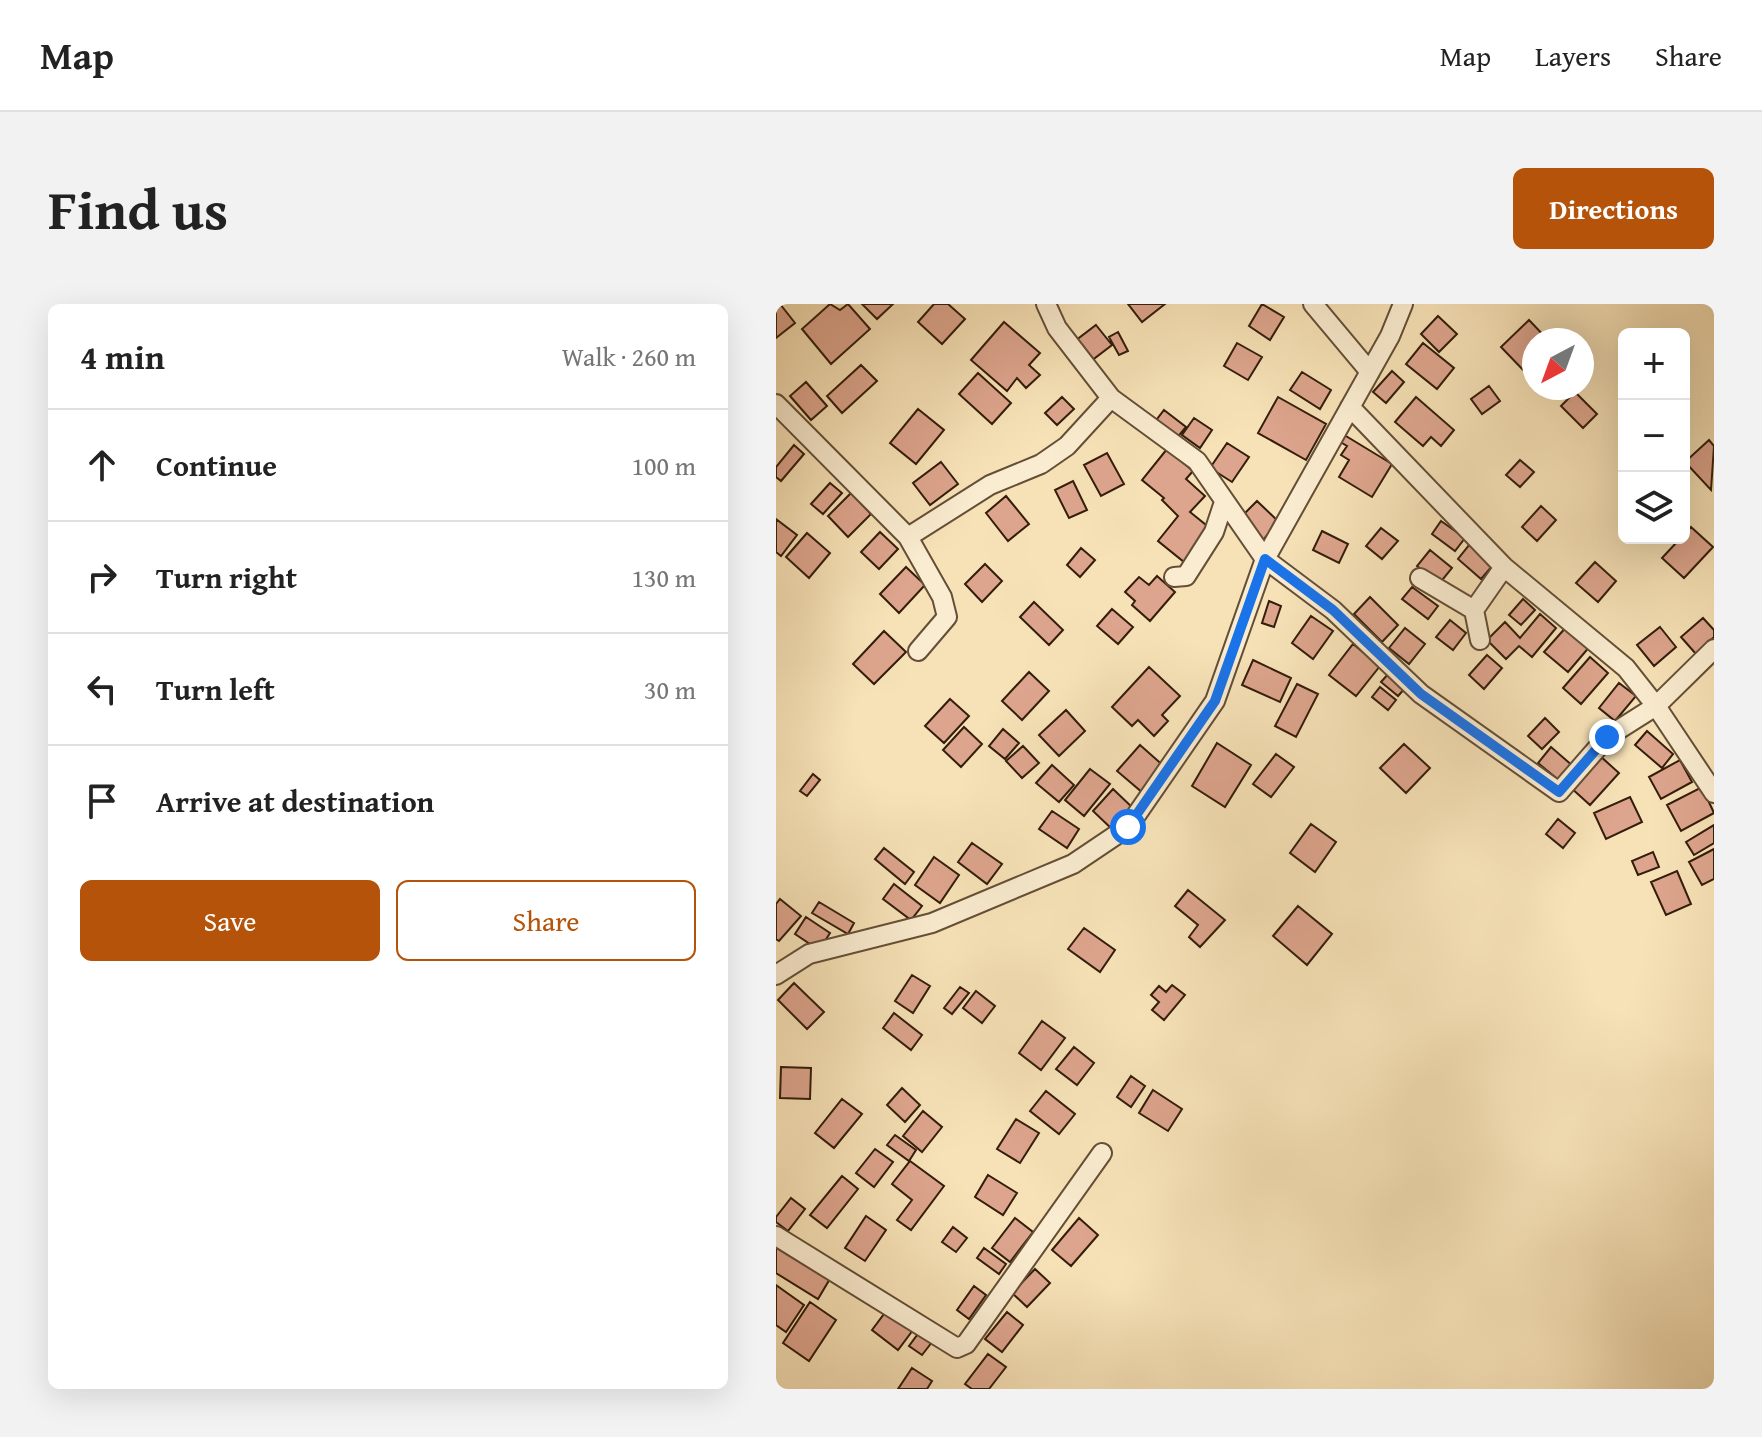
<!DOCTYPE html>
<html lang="en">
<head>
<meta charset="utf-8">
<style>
	:root { --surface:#fff; --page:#f2f2f2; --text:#222; --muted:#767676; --line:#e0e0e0; --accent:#b45309 }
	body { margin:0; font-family:"Gentium Book Plus",serif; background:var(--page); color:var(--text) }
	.controls { position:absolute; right:24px; top:24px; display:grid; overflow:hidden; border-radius:12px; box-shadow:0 8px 32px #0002 }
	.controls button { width:72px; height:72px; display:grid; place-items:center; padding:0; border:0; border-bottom:2px solid var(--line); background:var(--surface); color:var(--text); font:40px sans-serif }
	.compass { position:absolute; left:746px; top:24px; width:72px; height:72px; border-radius:50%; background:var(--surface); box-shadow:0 8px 32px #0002; rotate:221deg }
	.stop { position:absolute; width:24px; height:24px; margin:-18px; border:6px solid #1a73e8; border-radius:50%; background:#fff }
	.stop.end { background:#1a73e8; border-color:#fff; box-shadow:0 2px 8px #0008 }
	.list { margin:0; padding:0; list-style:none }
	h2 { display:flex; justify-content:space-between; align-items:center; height:104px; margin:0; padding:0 32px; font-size:34px }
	h2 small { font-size:26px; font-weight:400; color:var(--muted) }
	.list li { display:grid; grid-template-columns:52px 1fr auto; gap:24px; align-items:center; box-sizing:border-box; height:112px; padding:0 32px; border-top:2px solid var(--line) }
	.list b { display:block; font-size:30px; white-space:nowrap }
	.list em { font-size:26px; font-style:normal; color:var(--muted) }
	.actions { display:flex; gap:16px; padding:24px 32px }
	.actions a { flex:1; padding:18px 0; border:2px solid var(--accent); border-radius:12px; text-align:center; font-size:28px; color:var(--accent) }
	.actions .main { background:var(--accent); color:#fff }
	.icon { flex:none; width:44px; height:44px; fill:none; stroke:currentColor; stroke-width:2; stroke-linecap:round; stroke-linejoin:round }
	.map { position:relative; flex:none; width:938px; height:1085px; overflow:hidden; border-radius:12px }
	header { display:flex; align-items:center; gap:48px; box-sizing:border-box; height:112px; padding:0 40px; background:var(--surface); border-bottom:2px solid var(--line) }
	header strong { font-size:38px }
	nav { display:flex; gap:44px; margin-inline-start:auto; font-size:28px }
	.intro { display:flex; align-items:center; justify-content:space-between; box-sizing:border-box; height:192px; padding:0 48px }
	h1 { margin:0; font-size:56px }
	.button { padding:20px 36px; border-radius:12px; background:var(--accent); color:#fff; font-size:28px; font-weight:700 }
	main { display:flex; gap:48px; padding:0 48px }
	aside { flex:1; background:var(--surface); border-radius:12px; box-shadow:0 8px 32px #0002 }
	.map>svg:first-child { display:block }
	.building { fill:#dda58d; stroke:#331d0b; stroke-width:2 }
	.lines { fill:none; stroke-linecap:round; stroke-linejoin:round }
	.minor-casing { stroke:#644e36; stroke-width:22 }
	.minor { stroke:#faecd0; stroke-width:18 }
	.route { stroke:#1a73e8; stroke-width:10 }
</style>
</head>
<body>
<header>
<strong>Map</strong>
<nav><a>Map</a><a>Layers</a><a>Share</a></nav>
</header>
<div class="intro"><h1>Find us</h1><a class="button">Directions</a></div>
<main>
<aside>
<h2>4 min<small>Walk · 260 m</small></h2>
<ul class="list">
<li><svg class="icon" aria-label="ahead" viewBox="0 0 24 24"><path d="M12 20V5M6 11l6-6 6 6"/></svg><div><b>Continue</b></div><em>100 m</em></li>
<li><svg class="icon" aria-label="right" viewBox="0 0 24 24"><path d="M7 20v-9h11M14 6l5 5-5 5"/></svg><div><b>Turn right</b></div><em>130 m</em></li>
<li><svg class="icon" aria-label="left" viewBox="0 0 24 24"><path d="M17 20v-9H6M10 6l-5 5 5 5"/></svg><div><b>Turn left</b></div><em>30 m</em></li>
<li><svg class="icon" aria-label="arrive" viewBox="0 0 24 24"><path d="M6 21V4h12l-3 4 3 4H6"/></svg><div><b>Arrive at destination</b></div></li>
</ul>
<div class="actions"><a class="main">Save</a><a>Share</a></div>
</aside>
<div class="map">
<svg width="938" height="1085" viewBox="0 0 938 1085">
	<rect width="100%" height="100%" fill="#f7e2b7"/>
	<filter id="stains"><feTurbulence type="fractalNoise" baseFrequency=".0025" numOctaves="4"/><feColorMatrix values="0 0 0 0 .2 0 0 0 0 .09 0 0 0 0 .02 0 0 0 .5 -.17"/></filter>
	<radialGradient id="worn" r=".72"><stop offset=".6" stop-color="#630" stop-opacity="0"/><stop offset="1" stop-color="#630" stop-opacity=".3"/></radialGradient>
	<!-- building -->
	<path class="building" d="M4,0L19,19L0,34V2Z
		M54,0L64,6L72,0L94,25L55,60L26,25Z
		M86,0H117L101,15Z
		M158,0H172L189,15L166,40L142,18Z
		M352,0H389L366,18Z
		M486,0L508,13L494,36L473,22Z
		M662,12L681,30L663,48L645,30Z
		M753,16L772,36H758V60L750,69L725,43Z
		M228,18L264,49L253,61L264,71L250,84L241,74L231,87L195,56Z
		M320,21L336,41L315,57L299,37Z
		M342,28L352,47L343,51L333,33Z
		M461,39L486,53L472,76L448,62Z
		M647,39L678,64L661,85L630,60Z
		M85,61L101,77L66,109L51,92Z
		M616,67L628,78L610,99L597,88Z
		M526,68L555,86L544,105L514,86Z
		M202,69L235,99L216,120L183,90Z
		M30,78L51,102L35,116L14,92Z
		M713,82L724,97L706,110L695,95Z
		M799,88L821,110L807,124L785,102Z
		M286,93L298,105L281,121L269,109Z
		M502,93L550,120L530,156L482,129Z
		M640,93L678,126L665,142L655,133L647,142L619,118Z
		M142,105L168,126L140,160L114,139Z
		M388,106L410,123L400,135L378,119Z
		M418,114L436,126L424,144L406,131Z
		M565,129L616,160L596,193L563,173L573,156L565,151L571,142L561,136Z
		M933,136L938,142L935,186L909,158Z
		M451,139L473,153L456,178L434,164Z
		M18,141L28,150L5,177L0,173V163Z
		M391,145L417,167L410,175L429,192L414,208L435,225L408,258L382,237L402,212L386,196L388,194L366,176Z
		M331,149L348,180L325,192L308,161Z
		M744,156L758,168L744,183L730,171Z
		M165,158L182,180L154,201L137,179Z
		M297,177L311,206L293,214L279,186Z
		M54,179L66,189L47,210L35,200Z
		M75,189L95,210L72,233L52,212Z
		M230,192L253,220L232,237L210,209Z
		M481,197L503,218L487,236L464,214Z
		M765,202L780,216L761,237L746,223Z
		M0,215L21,231L5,252L0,248Z
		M665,217L689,234L679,247L656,230Z
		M915,223L937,243L908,274L886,254Z
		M605,224L622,237L606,255L590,242Z
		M546,227L572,240L563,259L537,246Z
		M104,228L122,245L103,265L85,248Z
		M31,229L54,249L33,274L10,253Z
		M694,240L718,260L705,275L682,255Z
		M305,244L319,256L304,273L291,261Z
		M654,246L676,264L663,280L641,262Z
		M819,258L840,277L822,298L800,279Z
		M209,260L226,277L206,298L189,280Z
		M130,263L149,281L123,309L104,290Z
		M381,272L399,288L374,317L356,301L359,297L349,288L363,273L373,281Z
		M636,283L662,302L652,315L626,295Z
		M594,293L622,321L606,338L578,310Z
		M747,295L759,306L745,321L733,311Z
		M493,297L505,302L498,323L486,319Z
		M258,298L287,326L273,341L244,313Z
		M336,305L357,323L342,340L321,322Z
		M764,310L780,324L756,353L743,342L730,355L711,336L729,318L744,334Z
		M535,312L557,327L537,355L516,339Z
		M927,314L938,326V333L920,350L905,333Z
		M674,316L690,329L677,346L660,333Z
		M792,321L815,341L792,368L768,348Z
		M884,323L900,343L878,362L861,341Z
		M629,324L649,340L633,360L613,344Z
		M108,327L130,348L98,380L77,360Z
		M577,340L604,362L580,392L553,371Z
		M711,351L726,364L708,385L693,371Z
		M814,353L832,369L805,400L787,384Z
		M477,356L515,374L504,398L466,381Z
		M373,363L404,392L386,411L392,417L378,432L362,416L356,422L336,403Z
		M253,368L273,387L246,416L226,397Z
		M614,368L631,382L622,392L605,378Z
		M843,379L860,392L839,417L823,404Z
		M521,380L542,390L520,433L499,422Z
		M604,383L620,396L612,406L596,393Z
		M174,395L193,412L168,439L149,422Z
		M290,406L309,427L283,452L263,431Z
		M769,414L783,428L766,445L752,432Z
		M188,423L206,440L185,463L167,446Z
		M227,425L243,439L229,455L213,442Z
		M871,427L897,450L886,464L859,441Z
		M441,439L475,461L449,503L416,482Z
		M628,440L654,464L630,489L604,464Z
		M364,441L390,464L367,489L341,467Z
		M247,442L263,459L246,474L230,457Z
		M775,443L798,463L785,478L762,459Z
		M500,450L518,463L495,493L477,480Z
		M823,451L843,469L814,501L794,483Z
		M904,456L916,478L885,495L873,473Z
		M276,461L298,481L283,498L260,479Z
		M314,465L334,480L308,512L289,496Z
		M37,470L44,476L31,492L24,487Z
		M926,483L938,509L905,527L891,501Z
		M337,485L358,505L338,527L317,507Z
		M854,493L866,518L830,535L818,509Z
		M276,507L303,525L291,544L263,525Z
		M782,515L799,529L787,544L770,530Z
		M535,520L560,538L539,568L514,549Z
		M938,521V539L918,551L910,538Z
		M196,539L226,560L211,580L182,558Z
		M108,544L138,568L129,580L99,555Z
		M938,545V575L926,581L913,558Z
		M877,548L883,563L862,571L856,557Z
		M158,553L183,571L164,599L139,581Z
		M901,567L915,600L890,611L875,578Z
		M118,580L146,602L135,616L107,595Z
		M412,586L449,616L424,643L413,633L422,621L399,602Z
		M4,595L25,612L3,637L0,635V600Z
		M43,598L78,619L72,630L36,609Z
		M522,602L556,630L531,661L497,632Z
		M30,613L54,629L43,646L19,630Z
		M308,624L339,646L324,668L292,645Z
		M136,671L154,682L137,709L119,697Z
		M18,679L48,708L31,725L2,696Z
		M396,681L409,691L388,716L376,706L383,698L375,691L383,682L390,688Z
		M184,683L193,689L176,710L168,704Z
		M200,687L219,702L206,719L187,704Z
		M118,709L146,731L135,746L107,724Z
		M266,717L289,734L265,766L243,749Z
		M298,743L318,759L301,781L280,765Z
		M5,763L35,764L34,795L4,794Z
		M355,772L369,782L355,803L341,793Z
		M126,784L144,801L129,818L111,801Z
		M377,786L406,805L392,827L363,809Z
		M270,787L299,810L283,830L254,807Z
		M66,795L86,810L58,844L39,829Z
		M147,807L166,823L146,848L127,832Z
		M240,815L263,829L244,859L221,845Z
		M119,831L140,846L133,857L111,841Z
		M99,845L117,858L98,883L80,869Z
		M134,857L168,882L135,926L121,916L136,896L116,880Z
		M212,871L241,889L227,911L199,893Z
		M66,872L82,885L51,924L34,911Z
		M15,894L29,905L12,927L0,918V913Z
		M90,912L110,926L89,957L69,944Z
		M239,914L257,928L234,958L216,944Z
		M303,914L322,931L295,962L276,946Z
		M177,923L191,934L180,948L166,938Z
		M0,938L55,973L42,995L0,969Z
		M208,944L230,960L223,970L201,954Z
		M259,965L274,979L251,1003L236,989Z
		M0,981L28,1001L10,1028L0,1021Z
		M198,982L210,991L193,1015L181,1006Z
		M34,998L60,1016L33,1057L7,1039Z
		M111,1006L137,1026L122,1046L96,1026Z
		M231,1008L247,1021L226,1048L209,1035Z
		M147,1023L160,1033L146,1051L133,1042Z
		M212,1050L230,1063L213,1085H196L189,1080Z
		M136,1064L156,1077L151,1085H122Z"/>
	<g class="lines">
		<!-- minor casing -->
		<g class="minor-casing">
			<path id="minor" d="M537,0L594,68
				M627,0L614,32L489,255L557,306L645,390L783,488L831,433L880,402L938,489
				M0,100L132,233L214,181L265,160L291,142L335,94
				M574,103L728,263L850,364L880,402L938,345
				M132,233L166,293L171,313L142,347
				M398,273L410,272L438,228L448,198
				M644,274L698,306
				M704,336L698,306L728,263
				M0,671L33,650L156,619L297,560L352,523L439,397L489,255L421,157L335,94L281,24L270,0
				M0,932L181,1044L190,1040L326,849"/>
		</g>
		<!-- minor -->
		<use href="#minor" class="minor"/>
	</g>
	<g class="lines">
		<!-- route -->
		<path class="route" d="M352,523L439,397L489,255L557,306L645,390L783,488L831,433"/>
	</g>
	<rect width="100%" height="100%" filter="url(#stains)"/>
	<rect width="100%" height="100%" fill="url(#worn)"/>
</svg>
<div class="controls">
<button>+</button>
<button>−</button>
<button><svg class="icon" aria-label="layers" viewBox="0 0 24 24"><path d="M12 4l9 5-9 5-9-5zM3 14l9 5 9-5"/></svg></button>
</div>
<svg class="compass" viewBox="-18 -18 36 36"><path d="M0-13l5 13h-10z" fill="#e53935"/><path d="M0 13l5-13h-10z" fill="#767676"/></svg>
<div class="stop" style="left:352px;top:523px"></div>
<div class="stop end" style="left:831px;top:433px"></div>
</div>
</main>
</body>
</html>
